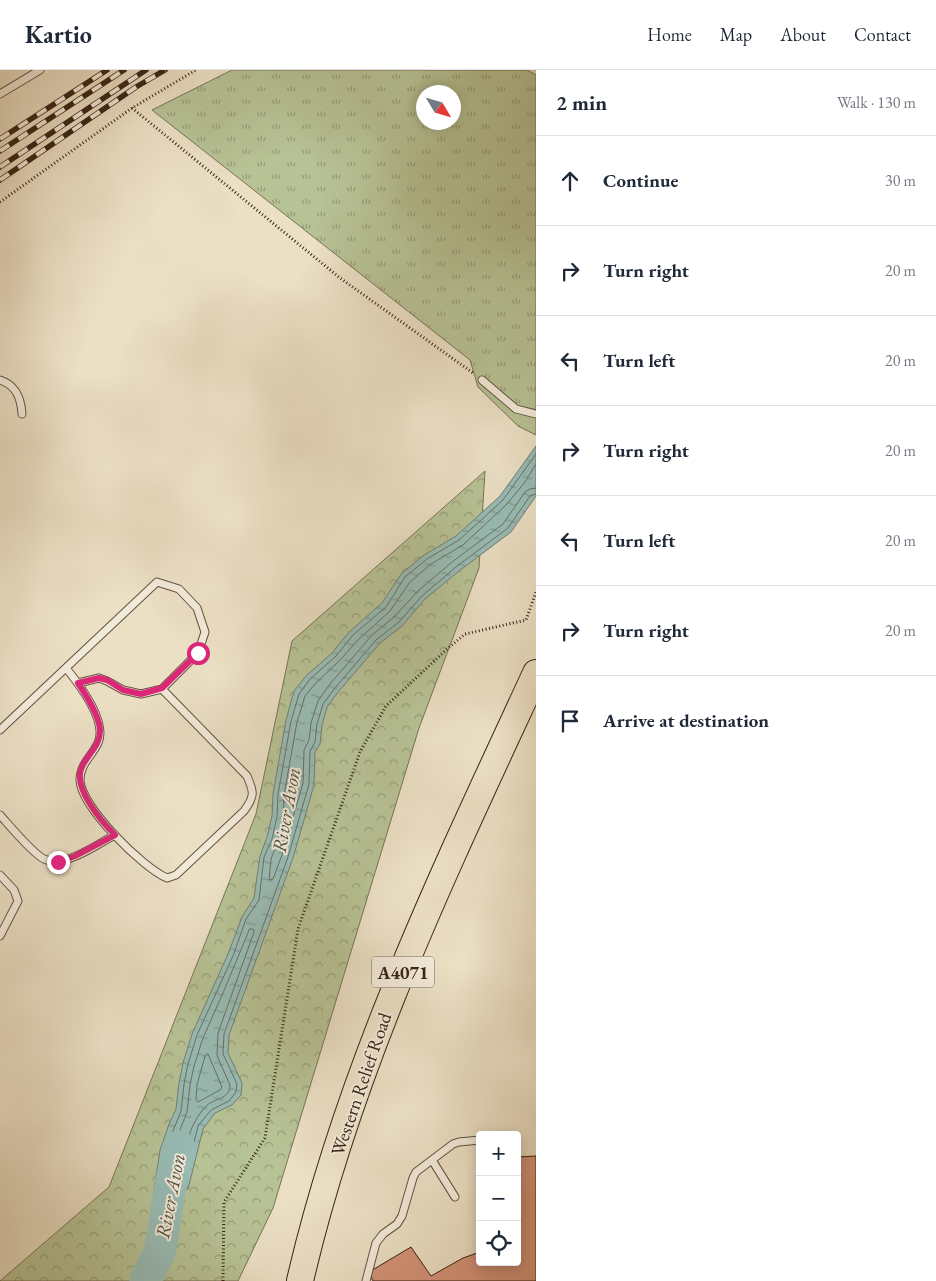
<!DOCTYPE html>
<html lang="en">
<head>
<meta charset="utf-8">
<style>
	:root { --surface:#fff; --page:#f6f6f7; --text:#1f2937; --muted:#747a83; --line:#e0e1e3 }
	body { margin:0; font-family:"EB Garamond",serif; background:var(--page); color:var(--text) }
	.controls { position:absolute; right:15px; bottom:15px; display:grid; overflow:hidden; border-radius:5px; box-shadow:0 2px 12px #0003 }
	.controls button { width:45px; height:45px; display:grid; place-items:center; padding:0; border:0; border-bottom:1px solid var(--line); background:var(--surface); color:var(--text); font:25px sans-serif }
	.compass { position:absolute; left:416px; top:15px; width:45px; height:45px; border-radius:50%; background:var(--surface); box-shadow:0 2px 12px #0003; rotate:128deg }
	.stop { position:absolute; width:15px; height:15px; margin:-11px; border:4px solid #db2777; border-radius:50%; background:#fff }
	.stop.end { background:#db2777; border-color:#fff; box-shadow:0 1px 5px #0008 }
	.list { margin:0; padding:0; list-style:none }
	h2 { display:flex; justify-content:space-between; align-items:center; height:65px; margin:0; padding:0 20px; font-size:21px }
	h2 small { font-size:16px; font-weight:400; color:var(--muted) }
	.list li { display:grid; grid-template-columns:32px 1fr auto; gap:15px; align-items:center; box-sizing:border-box; height:90px; padding:0 20px; border-top:1px solid var(--line) }
	.list b { display:block; font-size:19px; white-space:nowrap }
	.list em { font-size:16px; font-style:normal; color:var(--muted) }
	.icon { flex:none; width:28px; height:28px; fill:none; stroke:currentColor; stroke-width:2; stroke-linecap:round; stroke-linejoin:round }
	.map { position:relative; flex:none; width:536px; height:1211px; overflow:hidden }
	header { display:flex; align-items:center; gap:30px; box-sizing:border-box; height:70px; padding:0 25px; background:var(--surface); border-bottom:1px solid var(--line) }
	header strong { font-size:24px }
	nav { display:flex; gap:28px; margin-inline-start:auto; font-size:18px }
	main { display:flex }
	aside { flex:1; background:var(--surface) }
	.map>svg:first-child { display:block }
	.grass { fill:url(#grass-tufts); stroke:#787355; fill-rule:evenodd }
	.forest { fill:url(#forest-crowns); stroke:#787355 }
	.water { fill:url(#water-ripples); stroke:#727f75 }
	.lines { fill:none; stroke-linecap:round; stroke-linejoin:round }
	.shore { stroke:#687065; stroke-width:1 }
	.river { stroke:#98bcb5; stroke-width:32 }
	.building { fill:#d29277; stroke:#382415 }
	.lane-casing { stroke:#655341; stroke-width:9 }
	.highway-casing { stroke:#382415; stroke-width:28 }
	.path { stroke:#382415; stroke-width:3; stroke-dasharray:1 2.5; stroke-linecap:butt }
	.lane { stroke:#f2ead9; stroke-width:7 }
	.highway { stroke:#ebdfc4; stroke-width:26 }
	.rail-casing { stroke:#382415; stroke-width:5.5 }
	.rail { stroke:#f2ead9; stroke-width:4; stroke-dasharray:11; stroke-linecap:butt }
	.route { stroke:#db2777; stroke-width:6 }
	.labels { text-anchor:middle; dominant-baseline:central; stroke-width:4; stroke-linejoin:round; paint-order:stroke }
	.shield { fill:#f2ead9; stroke:#705f50; stroke-width:1 }
	.shield-label { font-size:18px; font-weight:bold; fill:#382415 }
	.street-label { font-size:19px; fill:#382415; stroke:#f2ead9 }
	.water-label { font-size:20px; font-style:italic; fill:#555245; stroke:#f2ead9 }
</style>
</head>
<body>
<header>
<strong>Kartio</strong>
<nav><a>Home</a><a>Map</a><a>About</a><a>Contact</a></nav>
</header>
<main>
<div class="map">
<svg width="536" height="1211" viewBox="0 0 536 1211">
	<defs>
		<pattern id="grass-tufts" width="24" height="20" patternUnits="userSpaceOnUse" patternTransform="scale(1.25)"><rect width="24" height="20" fill="#b7c295"/><path d="M3 7l-1-3M5 7V3M7 7l1-3M15 17l-1-3M17 17v-4M19 17l1-3" fill="none" stroke="#969d78"/></pattern>
		<pattern id="forest-crowns" width="20" height="18" patternUnits="userSpaceOnUse" patternTransform="scale(1.25)"><rect width="20" height="18" fill="#b7c295"/><path d="M2 6a3 3 0 1 1 6 0M12 15a3 3 0 1 1 6 0" fill="none" stroke="#969d78"/></pattern>
		<pattern id="water-ripples" width="26" height="14" patternUnits="userSpaceOnUse" patternTransform="scale(1.25)"><rect width="26" height="14" fill="#98bcb5"/><path d="M2 4q2-2 4 0t4 0M15 11q2-2 4 0t4 0" fill="none" stroke="#7d9992"/></pattern>
	</defs>
	<rect width="100%" height="100%" fill="#ebdfc4"/>
	<filter id="stains"><feTurbulence type="fractalNoise" baseFrequency=".004" numOctaves="4"/><feColorMatrix values="0 0 0 0 .2 0 0 0 0 .09 0 0 0 0 .02 0 0 0 .5 -.17"/></filter>
	<radialGradient id="worn" r=".72"><stop offset=".6" stop-color="#630" stop-opacity="0"/><stop offset="1" stop-color="#630" stop-opacity=".3"/></radialGradient>
	<!-- grass -->
	<path class="grass" d="M232,0H527L536,5V365L518,356L478,317L470,290L152,40ZM423,22H453V52H423Z"/>
	<!-- forest -->
	<path class="forest" d="M485,401L479,498L419,658L273,1138L238,1211H0L109,1117L256,744L292,571Z"/>
	<!-- water -->
	<path class="water" d="M536,376V426L511,462L459,501L425,529L402,556L380,573L339,621L327,637L322,655L320,674L315,682L314,715L293,788L229,965L228,983L242,1013L241,1025L232,1035L215,1043L203,1059L188,1119L154,1120L160,1080L169,1054L176,1039L179,1013L183,993L192,964L228,884L242,847L254,828L260,786L267,767L272,746L273,724L286,650L294,621L306,606L332,583L349,562L382,533L401,504L424,485L456,466L500,426Z"/>
	<g class="lines">
		<!-- shore -->
		<path class="shore" d="M536,384L503,430L459,470L427,489L405,507L386,537L353,565L336,586L310,609L299,624L291,651L278,724L277,747L272,769L264,787L259,830L246,849L233,886L197,965L188,994L184,1014L181,1041L165,1081L160,1112L161,1114L184,1113L198,1056L211,1040L229,1031L236,1022L237,1014L223,984L224,964L288,787L309,714L310,681L315,672L317,654L323,634L335,618L376,570L399,552L422,526L456,497L508,458L530,426L536,424
			M536,394L525,412L507,434L463,475L431,494L410,512L390,541L358,570L340,590L315,614L305,626L297,652L284,725L283,748L278,771L271,789L269,810L273,809L282,785L303,713L304,680L309,670L311,653L318,631L330,614L372,565L394,547L418,521L452,492L503,454L525,422L530,419L536,418
			M250,859H253L254,862L218,963L217,986L230,1015C230,1030 213,1028 205,1037C187,1058 185,1080 179,1106L169,1108L167,1105L171,1083L187,1042L190,1015L194,996L203,968L223,923Z
			M208,984L222,1017L220,1020L198,1032L196,1029L197,1015L205,986Z"/>
		<!-- river -->
		<path class="river" d="M145,1211L160,1181L171,1113L179,1076"/>
	</g>
	<!-- building -->
	<path class="building" d="M536,1086V1211H373L369,1202L411,1177L431,1206L463,1188L480,1182V1192H517V1087Z"/>
	<g class="lines">
		<!-- lane casing -->
		<g class="lane-casing">
			<path id="lane" d="M0,24L40,0
				M0,310C16,315 21,328 22,344
				M482,310L516,339L536,344
				M78,613L99,608L107,611L123,620L141,624L162,619
				M0,660L157,512L179,519L197,538L205,562L198,583L162,619L247,706C254,722 255,726 244,741L176,805L167,808C143,798 81,737 80,710C80,694 92,686 98,673C108,651 79,614 66,598
				M0,745C9,755 33,784 44,789C64,799 97,774 115,765
				M0,805L14,820L18,831L0,866
				M432,1090L455,1127
				M366,1211L376,1173L383,1164L397,1154L402,1146L413,1108L416,1102L453,1074L459,1072L480,1070"/>
		</g>
		<!-- highway casing -->
		<g class="highway-casing">
			<path id="highway" d="M300,1211C349,998 445,800 536,603"/>
		</g>
		<!-- path -->
		<path class="path" d="M132,38L340,208L473,303
			M0,132L132,38L196,0
			M223,1211L224,1132L265,1068L298,859L360,682L386,636L446,580L465,564L526,550L536,522"/>
		<!-- lane -->
		<use href="#lane" class="lane"/>
		<!-- highway -->
		<use href="#highway" class="highway"/>
		<!-- rail casing -->
		<g class="rail-casing">
			<path id="rail" d="M0,69L107,0
				M0,81L124,0
				M0,97L146,0
				M0,110L136,17L165,0"/>
		</g>
		<!-- rail -->
		<use href="#rail" class="rail"/>
	</g>
	<g class="lines">
		<!-- route -->
		<path class="route" d="M58,792L75,786L115,765C101,751 74,719 81,699C86,685 100,677 100,661C100,647 86,625 78,613L99,608L107,610L123,620L141,624L162,618L198,583"/>
	</g>
	<g class="labels">
		<!-- shield labels -->
		<rect class="shield" x="372" y="886.5" width="62" height="31" rx="4"/>
		<g class="shield-label">
			<text x="403" y="902">A4071</text>
		</g>
		<!-- street labels -->
		<g class="street-label">
			<text transform="translate(361 1014) rotate(-71)">Western Relief Road</text>
		</g>
		<!-- water labels -->
		<g class="water-label">
			<text transform="translate(286 740) rotate(-80)">River Avon</text>
			<text transform="translate(170 1126) rotate(-79)">River Avon</text>
		</g>
	</g>
	<rect width="100%" height="100%" filter="url(#stains)"/>
	<rect width="100%" height="100%" fill="url(#worn)"/>
</svg>
<div class="controls">
<button>+</button>
<button>−</button>
<button><svg class="icon" aria-label="locate" viewBox="0 0 24 24"><circle cx="12" cy="12" r="6"/><path d="M12 2v4M12 18v4M2 12h4M18 12h4"/></svg></button>
</div>
<svg class="compass" viewBox="-18 -18 36 36"><path d="M0-13l5 13h-10z" fill="#e53935"/><path d="M0 13l5-13h-10z" fill="#747a83"/></svg>
<div class="stop" style="left:198px;top:583px"></div>
<div class="stop end" style="left:58px;top:792px"></div>
</div>
<aside>
<h2>2 min<small>Walk · 130 m</small></h2>
<ul class="list">
<li><svg class="icon" aria-label="ahead" viewBox="0 0 24 24"><path d="M12 20V5M6 11l6-6 6 6"/></svg><div><b>Continue</b></div><em>30 m</em></li>
<li><svg class="icon" aria-label="right" viewBox="0 0 24 24"><path d="M7 20v-9h11M14 6l5 5-5 5"/></svg><div><b>Turn right</b></div><em>20 m</em></li>
<li><svg class="icon" aria-label="left" viewBox="0 0 24 24"><path d="M17 20v-9H6M10 6l-5 5 5 5"/></svg><div><b>Turn left</b></div><em>20 m</em></li>
<li><svg class="icon" aria-label="right" viewBox="0 0 24 24"><path d="M7 20v-9h11M14 6l5 5-5 5"/></svg><div><b>Turn right</b></div><em>20 m</em></li>
<li><svg class="icon" aria-label="left" viewBox="0 0 24 24"><path d="M17 20v-9H6M10 6l-5 5 5 5"/></svg><div><b>Turn left</b></div><em>20 m</em></li>
<li><svg class="icon" aria-label="right" viewBox="0 0 24 24"><path d="M7 20v-9h11M14 6l5 5-5 5"/></svg><div><b>Turn right</b></div><em>20 m</em></li>
<li><svg class="icon" aria-label="arrive" viewBox="0 0 24 24"><path d="M6 21V4h12l-3 4 3 4H6"/></svg><div><b>Arrive at destination</b></div></li>
</ul>
</aside>
</main>
</body>
</html>
